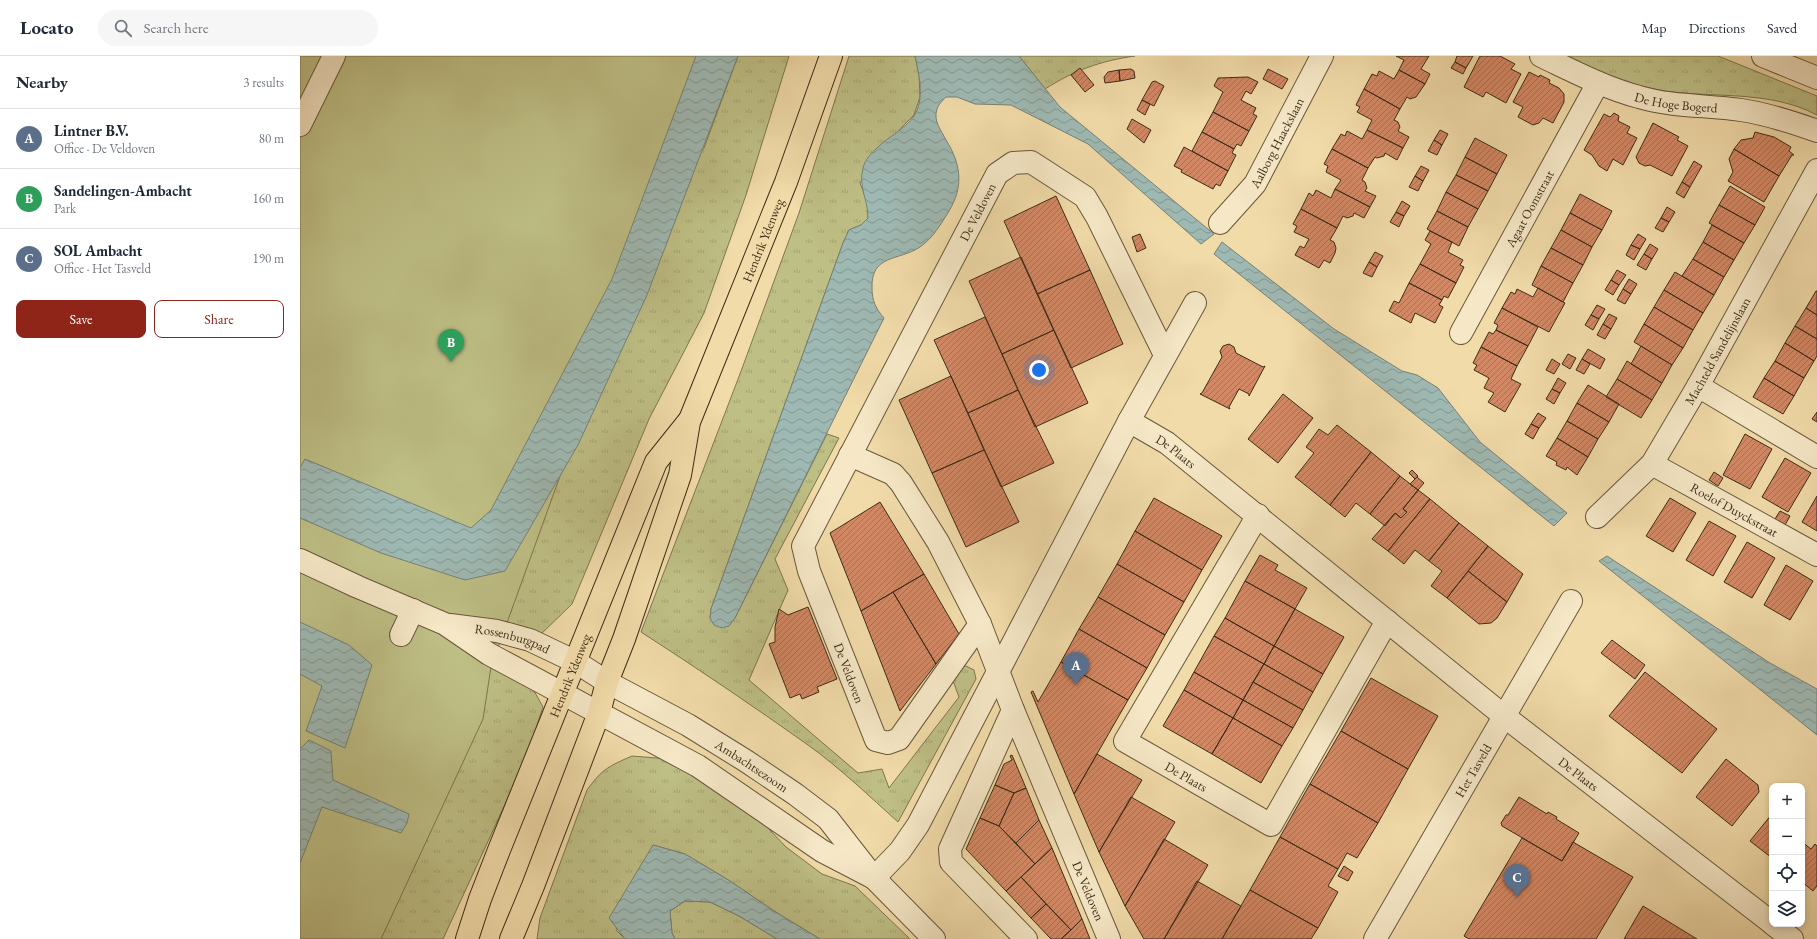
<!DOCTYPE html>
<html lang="en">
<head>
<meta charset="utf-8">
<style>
	:root { --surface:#fff; --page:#f6f6f7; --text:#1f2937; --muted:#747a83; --line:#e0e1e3; --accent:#8f2418 }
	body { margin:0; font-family:"EB Garamond",serif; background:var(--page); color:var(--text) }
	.controls { position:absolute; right:12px; bottom:12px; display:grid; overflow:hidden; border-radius:8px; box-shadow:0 2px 6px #0003 }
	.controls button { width:36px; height:36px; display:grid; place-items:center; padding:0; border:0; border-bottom:1px solid var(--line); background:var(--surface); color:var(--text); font:20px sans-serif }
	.you { position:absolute; left:739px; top:314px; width:14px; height:14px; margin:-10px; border:3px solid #fff; border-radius:50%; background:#1a73e8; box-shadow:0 0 0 6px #1a73e833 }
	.badge { display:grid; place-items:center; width:26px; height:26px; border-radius:50%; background:var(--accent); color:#fff; font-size:13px; font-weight:700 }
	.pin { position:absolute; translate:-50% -33px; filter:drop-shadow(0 1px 2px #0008) }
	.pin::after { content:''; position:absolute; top:21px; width:14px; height:12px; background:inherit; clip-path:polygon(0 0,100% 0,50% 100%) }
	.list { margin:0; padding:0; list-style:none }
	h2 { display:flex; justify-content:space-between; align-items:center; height:52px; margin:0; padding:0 16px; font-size:17px }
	h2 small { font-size:13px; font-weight:400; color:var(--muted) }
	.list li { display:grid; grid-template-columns:26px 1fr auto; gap:12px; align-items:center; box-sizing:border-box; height:60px; padding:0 16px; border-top:1px solid var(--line) }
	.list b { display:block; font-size:15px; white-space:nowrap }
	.list p { margin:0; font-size:13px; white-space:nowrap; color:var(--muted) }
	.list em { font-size:13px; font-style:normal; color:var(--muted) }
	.actions { display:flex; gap:8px; padding:12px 16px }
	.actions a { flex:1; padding:9px 0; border:1px solid var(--accent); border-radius:8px; text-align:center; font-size:14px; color:var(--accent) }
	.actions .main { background:var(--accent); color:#fff }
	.icon { flex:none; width:22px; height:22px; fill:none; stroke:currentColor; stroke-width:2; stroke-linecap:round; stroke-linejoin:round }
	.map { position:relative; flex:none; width:1517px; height:883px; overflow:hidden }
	header { display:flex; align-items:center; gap:24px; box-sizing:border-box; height:56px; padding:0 20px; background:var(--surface); border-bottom:1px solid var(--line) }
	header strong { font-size:19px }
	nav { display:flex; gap:22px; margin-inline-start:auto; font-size:14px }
	.search { width:280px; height:36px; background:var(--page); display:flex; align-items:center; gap:10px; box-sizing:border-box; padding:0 14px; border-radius:22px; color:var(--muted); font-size:15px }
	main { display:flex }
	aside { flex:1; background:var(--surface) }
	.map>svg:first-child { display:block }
	.grass { fill:url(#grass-tufts); stroke:#7d764e }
	.park { fill:#bebf85; stroke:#7d764e }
	.water { fill:url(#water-waves); stroke:#778175 }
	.building { fill:url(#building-hatch); stroke:#3c2c17 }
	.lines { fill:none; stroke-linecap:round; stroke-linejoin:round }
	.minor-casing { stroke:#69583c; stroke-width:24 }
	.major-casing { stroke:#3c2c17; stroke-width:24 }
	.minor { stroke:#f6e8c7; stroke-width:22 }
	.major { stroke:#f1dba9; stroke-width:22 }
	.labels { text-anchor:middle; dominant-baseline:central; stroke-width:3.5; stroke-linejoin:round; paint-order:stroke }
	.street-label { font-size:13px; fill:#3c2c17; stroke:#f6e8c7 }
</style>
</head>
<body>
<header>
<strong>Locato</strong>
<div class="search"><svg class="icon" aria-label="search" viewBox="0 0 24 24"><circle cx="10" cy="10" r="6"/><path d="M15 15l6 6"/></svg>Search here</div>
<nav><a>Map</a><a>Directions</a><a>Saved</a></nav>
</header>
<main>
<aside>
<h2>Nearby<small>3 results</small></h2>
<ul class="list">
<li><span class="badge" style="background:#5c6f8a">A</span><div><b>Lintner B.V.</b><p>Office · De Veldoven</p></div><em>80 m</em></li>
<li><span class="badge" style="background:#2e9e5b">B</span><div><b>Sandelingen-Ambacht</b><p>Park</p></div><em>160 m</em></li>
<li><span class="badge" style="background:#5c6f8a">C</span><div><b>SOL Ambacht</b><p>Office · Het Tasveld</p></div><em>190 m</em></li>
</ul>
<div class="actions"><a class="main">Save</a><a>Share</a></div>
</aside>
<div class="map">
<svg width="1517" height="883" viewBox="0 0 1517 883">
	<defs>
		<pattern id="grass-tufts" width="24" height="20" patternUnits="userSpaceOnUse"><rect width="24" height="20" fill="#bebf85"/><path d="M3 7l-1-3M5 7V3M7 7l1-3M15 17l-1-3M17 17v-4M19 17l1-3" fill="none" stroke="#a4a472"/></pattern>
		<pattern id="water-waves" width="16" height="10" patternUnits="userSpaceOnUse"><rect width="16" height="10" fill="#9eb9b3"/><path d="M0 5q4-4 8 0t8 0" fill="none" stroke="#829791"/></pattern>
		<pattern id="building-hatch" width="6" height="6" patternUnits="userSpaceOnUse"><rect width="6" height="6" fill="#d28865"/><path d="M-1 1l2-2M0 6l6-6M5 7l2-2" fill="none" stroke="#ac6f52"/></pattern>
	</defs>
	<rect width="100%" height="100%" fill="#f1dba9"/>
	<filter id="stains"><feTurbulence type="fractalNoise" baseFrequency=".005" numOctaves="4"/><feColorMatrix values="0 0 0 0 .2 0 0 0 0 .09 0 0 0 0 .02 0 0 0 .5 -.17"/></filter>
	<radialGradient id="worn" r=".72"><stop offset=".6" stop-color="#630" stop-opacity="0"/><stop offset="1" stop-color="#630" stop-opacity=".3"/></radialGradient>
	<!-- grass -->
	<path class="grass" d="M438,0H489L446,139L404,257L349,363L272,548L240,579L204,567L188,604L229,626L243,651L225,705L143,883H67L0,618L404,92Z
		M549,0H615L619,18L620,41L614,59L602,71L560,127L568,148V162L561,169L549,174L543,187L411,553L410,562H435L527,378L539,382L475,503L488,534L449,624L558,717L582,713L589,732L659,641L652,622L658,612L666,610L674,614L676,623L598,766C569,740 540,712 508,689C453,650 397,612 341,576L440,318L499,157Z
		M719,0H835C800,5 775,14 745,33Z
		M1268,0H1418L1517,40V59C1468,33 1411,43 1359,34C1326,28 1296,15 1268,0Z
		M332,700L369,703L450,753L486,791L522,818L555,830L610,883H520L474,855L430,825L385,798L353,789L316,874L325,883H237L240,862L287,734C302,713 309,710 332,700Z
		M385,845L410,846L439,860L477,883H375L372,877L370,855Z"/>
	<!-- park -->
	<path class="park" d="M0,0H412L191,611L183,663L81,883H0Z"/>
	<!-- water -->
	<path class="water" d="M396,0H438L347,239L278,389L205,515L165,524L81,497L0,462V412L5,403L171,472L191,454L312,223Z
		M615,0H719L760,51L914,178L901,188L788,88L711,49L675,48L657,41H646C643,44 638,49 637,53C633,65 641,74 646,84C661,108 664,130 649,155C641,168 633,182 620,191C599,205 571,198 572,232C572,245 576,253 584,262L435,562L429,570L422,572L414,569L410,562L411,553L543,187L549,174L561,169L568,162C568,143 558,131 563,112C565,104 571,97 577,92C588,81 605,73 614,60C625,43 619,18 615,0Z
		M922,186L1034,273L1102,315L1117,319L1138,332L1180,386L1267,457L1254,470L914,198Z
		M1307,500L1470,607L1517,633V679L1299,505Z
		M0,566L49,589L72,609L45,692L6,675L22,630L0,618Z
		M9,684L31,695L33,724L109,758L107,767L101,777L22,751L0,807V693Z
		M353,789L385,798L430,825L474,855L520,883H477L439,860L410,846L385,845L370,855L372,877L375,883H325L309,862Z"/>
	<!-- building -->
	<path class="building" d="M1096,0H1129L1121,13L1130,18L1125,28L1099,14L1104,4Z
		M1157,0H1173L1166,12L1155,6Z
		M1180,0H1200L1215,8L1211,13L1221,18L1206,47L1186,36L1183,41L1164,31Z
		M1155,6L1166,12L1163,18L1151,12Z
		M780,12L794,29L785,36L771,19Z
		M831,13L834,15L835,22L820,25L819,14Z
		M968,13L988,23L982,33L963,23Z
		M819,14L820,25L805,27L804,21L808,16Z
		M1099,14L1125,28L1116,41L1110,43L1107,41L1100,53L1064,33L1072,18L1077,20L1079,15L1094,23Z
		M1229,16L1239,21L1240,19L1250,24L1249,27L1259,32L1264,38V46L1253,67L1243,62L1239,67L1233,69L1218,61L1223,51L1213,46Z
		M948,21L958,26L951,38L946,35L941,44L956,52L953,58L957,60L949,75L913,56L923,36L914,30L918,22Z
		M855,25L864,30L854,50L842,44L852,26Z
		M1064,33L1100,53L1094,64L1098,66L1100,71L1098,75L1109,81L1103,92L1067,74L1072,64L1057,56L1060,51L1056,49Z
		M842,44L850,48L845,59L837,54Z
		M913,56L949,75L941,90L937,88L934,93L902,76Z
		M1314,57L1319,60L1318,65L1330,71L1327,77L1337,82L1323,109L1313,103L1307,115L1299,110L1292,99L1284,94L1304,58L1310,61Z
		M832,63L851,74L844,87L827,73Z
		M1353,67L1379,81L1377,84L1388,90L1372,120L1350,109L1345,110L1339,107L1336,101Z
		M1067,74L1103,92L1097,104L1085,97L1084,100L1077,102L1075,101L1068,112L1032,93L1041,78L1045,80L1047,75L1062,83Z
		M1140,74L1148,78L1142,89L1134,84Z
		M902,76L934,93L932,97L936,99L928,115L892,95Z
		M1455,76L1474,81L1491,91L1489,95L1494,99H1492L1479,120L1434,93L1441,84L1453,82Z
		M1175,82L1207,99L1197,118L1165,101Z
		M1134,84L1142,89L1137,99L1128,95Z
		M884,91L928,115L920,130L916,128L913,133L881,116L882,114L874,110Z
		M1032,93L1068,112L1062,124L1065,126L1067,132L1065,135L1076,140L1070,151L1035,133L1041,124L1026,116L1028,110L1024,108Z
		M1434,93L1479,120L1464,146L1428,125L1433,116L1429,103Z
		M1165,101L1197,118L1188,135L1156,119Z
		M1394,105L1402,110L1390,131L1382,126Z
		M1121,110L1129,114L1123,125L1115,120Z
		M1156,119L1188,135L1178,153L1146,136Z
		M1115,120L1123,125L1118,135L1109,131Z
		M1382,126L1390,131L1384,142L1376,137Z
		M1430,130L1465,151L1455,169L1419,149Z
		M1035,133L1070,151L1064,162L1054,157L1053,160L1047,162L1043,160L1037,172L1001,153L1009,137L1013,140L1016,134L1031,142Z
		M1146,136L1178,153L1168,171L1137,155Z
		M1280,138L1312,155L1302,174L1270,157Z
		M756,140L790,214L737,238L704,165Z
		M1102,145L1110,150L1104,160L1096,156Z
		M1419,149L1455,169L1444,187L1409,167Z
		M1367,151L1375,156L1369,166L1361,162Z
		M1001,153L1037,172L1030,184L1034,186L1036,192L1035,197L1030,207L1024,204L1019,212L995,199L1000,190L1004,192L1009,183L994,176L997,170L993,168Z
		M1137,155L1168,171L1159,190L1127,173Z
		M1096,156L1104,160L1099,171L1090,166Z
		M1270,157L1302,174L1292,191L1261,174Z
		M1361,162L1369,166L1363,176L1355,172Z
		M1412,169L1444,187L1434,204L1403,186Z
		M1261,174L1292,191L1283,209L1251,192Z
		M1130,175L1152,186L1148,196L1163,204L1160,209L1164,211L1156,227L1120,208L1131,188L1125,184Z
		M840,178L846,192L837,196L832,181Z
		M1338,178L1346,183L1340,193L1331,189Z
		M1403,186L1434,204L1424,221L1393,203Z
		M1350,188L1358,193L1352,203L1344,198Z
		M1331,189L1340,193L1334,204L1326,199Z
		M1251,192L1283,209L1273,227L1241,210Z
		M1075,196L1083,200L1077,211L1069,206Z
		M1344,198L1352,203L1346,214L1337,209Z
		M721,201L754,274L702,298L669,225Z
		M1393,203L1424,221L1414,239L1382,220Z
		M1069,206L1077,211L1072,221L1063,217Z
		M1120,208L1156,227L1148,242L1144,240L1142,244L1109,227Z
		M1241,210L1273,227L1263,246L1232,229Z
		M790,214L823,288L771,312L737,238Z
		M1317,214L1326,219L1319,229L1311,224Z
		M1375,216L1414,239L1403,257L1364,234Z
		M1329,223L1337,228L1331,238L1323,233Z
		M1311,224L1319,229L1313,239L1305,234Z
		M1109,227L1142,244L1139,249L1143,251L1135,267L1115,257L1111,267L1089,255L1094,245L1099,247Z
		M1238,232L1265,247L1249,276L1202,252L1211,236L1215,238L1217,233L1233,241Z
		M1323,233L1331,238L1325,248L1317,244Z
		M1364,234L1403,257L1393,274L1354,251Z
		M1516,235H1517V259L1506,252Z
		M1297,249L1305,253L1299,263L1291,259Z
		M1354,251L1393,274L1383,292L1344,268Z
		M1202,252L1238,271L1228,290L1196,274L1198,269L1194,267Z
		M1506,252L1517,259V283L1495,270Z
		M1309,258L1317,262L1311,273L1303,268Z
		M1291,259L1299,263L1293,274L1285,269Z
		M685,261L718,334L668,357L634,284Z
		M1303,268L1311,273L1305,283L1297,279Z
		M1344,268L1383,292L1372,309L1334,286Z
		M1495,270L1517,283V300L1514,305L1485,287Z
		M754,274L788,347L735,371L702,298Z
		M1196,274L1228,290L1217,310L1181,291L1189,276L1193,278Z
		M1485,287L1514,305L1504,322L1475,305Z
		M929,288L934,291L936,297L963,311L965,310L949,340V338L939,333L929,351L930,353L900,338L902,337L922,301L920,295L923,290Z
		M1341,290L1372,309L1362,327L1331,308Z
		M1181,291L1217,310L1211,323L1221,328L1205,356L1188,346L1194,337L1184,332L1189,322L1174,314L1177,309L1173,307Z
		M1288,293L1305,303L1300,313L1282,303Z
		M1268,298L1276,302L1270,313L1262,308Z
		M1252,303L1260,308L1254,318L1246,314Z
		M1282,303L1290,308L1284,318L1276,314Z
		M1327,305L1362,327L1352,344L1317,323Z
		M1475,305L1504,322L1494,340L1464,322Z
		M651,320L684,394L632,417L599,344Z
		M1258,322L1266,327L1260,337L1252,333Z
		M1464,322L1494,340L1483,358L1453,341Z
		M1317,323L1352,344L1341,362L1306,341Z
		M1288,329L1319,348L1309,366L1277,347Z
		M1252,333L1260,337L1254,348L1246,343Z
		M718,334L754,407L701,431L668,357Z
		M983,338L1013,362L978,407L948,383Z
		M1277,347L1309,366L1298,383L1267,365Z
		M1517,356V366L1512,363Z
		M1238,357L1246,362L1239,372L1231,368Z
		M1267,365L1298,383L1288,401L1257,382Z
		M1231,368L1239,372L1233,383L1225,378Z
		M1037,369L1071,396L1030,449L995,421L1014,397L1006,391L1019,373L1028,379Z
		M1445,378L1472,393L1450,433L1423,419Z
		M1257,382L1288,401L1277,419L1267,411L1266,414L1256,409L1257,406L1246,400Z
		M684,394L719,466L666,491L632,417Z
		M1071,396L1100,420L1070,458L1056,447L1045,461L1030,449Z
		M1485,402L1511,417L1488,456L1462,441Z
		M1112,414L1118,420L1115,423L1109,417Z
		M1414,416L1423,422L1418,430L1409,424Z
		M1100,420L1118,434L1103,453L1107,456L1101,462L1095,457L1085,470L1070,458Z
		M1117,421L1124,427L1118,434L1110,428Z
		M1118,434L1130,443L1088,495L1072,483L1095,457L1101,462L1107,456L1103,453Z
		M1517,440V475L1502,466Z
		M854,442L922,480L902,514L835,475Z
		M1370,442L1396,457L1373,496L1346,480Z
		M1130,443L1159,467L1129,505L1115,494L1104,508L1088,495Z
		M580,446L624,518L561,555L530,477Z
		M1480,455L1490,460L1485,469L1475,463Z
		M1409,465L1436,480L1413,520L1386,504Z
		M1159,467L1188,490L1147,542L1131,530L1142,515L1129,505Z
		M835,475L902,514L884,546L817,508Z
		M1447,486L1475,502L1452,542L1424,526Z
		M1188,490L1223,518L1207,546L1168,515Z
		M960,499L978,509L975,514L1007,532L995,553L945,525Z
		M817,508L884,546L865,579L798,541Z
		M1486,509L1513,525L1490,564L1464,549Z
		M1168,515L1207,546L1197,562L1191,567L1179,568L1147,542Z
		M624,518L659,578L636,608L593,536Z
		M945,525L995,553L974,590L925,562Z
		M593,536L636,608L600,655L561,555Z
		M798,541L865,579L847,612L779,573Z
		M508,551L537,623L517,631L519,636L502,643L500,638L490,642L469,588L475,586V571L479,553L488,559Z
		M995,553L1044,581L1023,618L974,590Z
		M925,562L974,590L964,608L914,580Z
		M779,573L847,612L828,644L761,606Z
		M914,580L964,608L943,644L894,616Z
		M1312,584L1345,609L1335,623L1301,597Z
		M974,590L1023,618L1013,636L964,608Z
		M761,606L828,644L774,738L731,636L733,635L738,646Z
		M964,608L1013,636L1003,654L953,626Z
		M894,616L943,644L933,662L884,634Z
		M1345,616L1417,673L1382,717L1309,660Z
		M1071,622L1138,660L1108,713L1041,675Z
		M953,626L1003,654L993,672L943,644Z
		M884,634L933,662L912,698L863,670Z
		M943,644L993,672L982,690L933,662Z
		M933,662L982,690L961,727L912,698Z
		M1041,675L1108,713L1078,767L1010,728Z
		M797,698L842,724L799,796L774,738Z
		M712,699L726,732L714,737L695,729L704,708L712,704L710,700Z
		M1426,703L1458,729L1459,736L1432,770L1396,741Z
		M1010,728L1078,767L1057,802L1047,797L1038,813L980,781Z
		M695,729L714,737L699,770L680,762Z
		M726,732L739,764L716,787L699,770L714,737Z
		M831,741L875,766L825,850L799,796Z
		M1219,741L1247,758L1248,756L1257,761L1256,763L1279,777L1262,805L1202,770L1201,767L1206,759H1208Z
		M1472,758V802L1450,785Z
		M680,762L699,770L735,808L706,835L666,793Z
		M739,764L752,792L735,808L716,787Z
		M980,781L1038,813L1028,830L1038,836L1018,872L950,834Z
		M1222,782L1262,805L1273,786L1333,821L1296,883H1169L1164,880Z
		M864,783L908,809L864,883H844L825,850Z
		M1502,786L1511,793L1515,788L1517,790V830L1513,835L1502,826Z
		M752,792L782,863L771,874L721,821Z
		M1044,810L1053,816L1048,825L1038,820Z
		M721,821L746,848L731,862L706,835Z
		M897,825L941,850L922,883H864Z
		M950,834L1018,872L1011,883H922Z
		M746,848L771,874L761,883H751L731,862Z
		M1343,850L1397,883H1324Z
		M782,863L790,883H761L771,874Z"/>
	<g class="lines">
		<!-- minor casing -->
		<g class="minor-casing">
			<g id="minor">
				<path id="s1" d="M1241,0C1273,15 1305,32 1339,41C1373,51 1407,49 1441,54C1468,58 1492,66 1517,75"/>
				<path d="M1463,0L1517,22"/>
				<path d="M0,69L34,0"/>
				<path id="s2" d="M920,167L955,128L1022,0"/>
				<path id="s3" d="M1161,277L1298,27"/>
				<path d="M1398,330L1517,401"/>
				<path id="s4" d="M829,365L867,387L1204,660L1472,867"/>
				<path id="s5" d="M550,399L593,418L601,427L638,486L680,568L713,654L809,883"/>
				<path id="s6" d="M1352,408L1517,499"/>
				<path id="s7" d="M958,459L825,685L971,769L1087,565"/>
				<path id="s8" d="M1297,461L1352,408L1398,330L1517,114"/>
				<path d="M0,504L58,531L145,568L189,598L398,710L522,795L574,822"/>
				<path id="s9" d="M680,568L599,683L588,687L576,684L509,515L503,490L697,118L713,107L731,106L785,141L797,161L865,299"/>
				<path id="s10" d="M150,569L197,575L230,584L276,606L307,626L388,669L446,705L495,738L528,763L574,822L634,883"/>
				<path d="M101,579L113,554"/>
				<path d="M713,654L650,793L651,806L726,883"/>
				<path d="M574,822L600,795L618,769L829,365L895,247"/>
				<path d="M1473,868L1492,883"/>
				<path id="s11" d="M1075,883L1271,545"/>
			</g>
		</g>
		<!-- major casing -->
		<g class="major-casing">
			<g id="major">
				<path id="s12" d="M167,883L180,843L199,794L356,406L388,366"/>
				<path id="s13" d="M211,883L233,830L299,657L307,626L324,583L380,419L389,366L486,126L531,0"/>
			</g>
		</g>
		<!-- minor -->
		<use href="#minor" class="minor"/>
		<!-- major -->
		<use href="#major" class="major"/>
	</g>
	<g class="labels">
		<!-- street labels -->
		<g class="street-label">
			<text stroke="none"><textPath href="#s1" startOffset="144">De Hoge Bogerd</textPath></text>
			<text stroke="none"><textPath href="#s2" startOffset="99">Aalborg Haackslaan</textPath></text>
			<text stroke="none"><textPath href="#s3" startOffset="142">Agaat Oomstraat</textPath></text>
			<text stroke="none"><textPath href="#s9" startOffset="749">De Veldoven</textPath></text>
			<text stroke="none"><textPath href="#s13" startOffset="744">Hendrik Ydenweg</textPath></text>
			<text stroke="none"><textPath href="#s8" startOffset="207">Machteld Sandelijnslaan</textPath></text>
			<text stroke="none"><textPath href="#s4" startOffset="56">De Plaats</textPath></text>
			<text stroke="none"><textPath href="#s6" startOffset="94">Roelof Duyckstraat</textPath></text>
			<text stroke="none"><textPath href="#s10" startOffset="64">Rossenburgpad</textPath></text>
			<text transform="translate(549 617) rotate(69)">De Veldoven</text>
			<text stroke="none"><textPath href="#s12" startOffset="283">Hendrik Ydenweg</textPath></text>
			<text stroke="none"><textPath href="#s10" startOffset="337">Ambachtsezoom</textPath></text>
			<text stroke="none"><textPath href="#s11" startOffset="195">Het Tasveld</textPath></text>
			<text stroke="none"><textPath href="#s4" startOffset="572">De Plaats</textPath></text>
			<text stroke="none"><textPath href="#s7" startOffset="333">De Plaats</textPath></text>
			<text stroke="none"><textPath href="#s5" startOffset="509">De Veldoven</textPath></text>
		</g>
	</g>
	<rect width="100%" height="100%" filter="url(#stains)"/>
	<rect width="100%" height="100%" fill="url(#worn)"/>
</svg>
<div class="controls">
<button>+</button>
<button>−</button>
<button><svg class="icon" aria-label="locate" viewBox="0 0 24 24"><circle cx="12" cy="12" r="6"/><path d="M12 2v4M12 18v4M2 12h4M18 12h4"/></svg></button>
<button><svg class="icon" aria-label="layers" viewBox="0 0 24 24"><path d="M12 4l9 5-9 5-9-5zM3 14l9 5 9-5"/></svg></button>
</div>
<div class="you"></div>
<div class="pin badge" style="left:776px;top:629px;background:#5c6f8a">A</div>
<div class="pin badge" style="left:151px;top:306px;background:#2e9e5b">B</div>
<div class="pin badge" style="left:1217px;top:841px;background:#5c6f8a">C</div>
</div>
</main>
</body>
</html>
